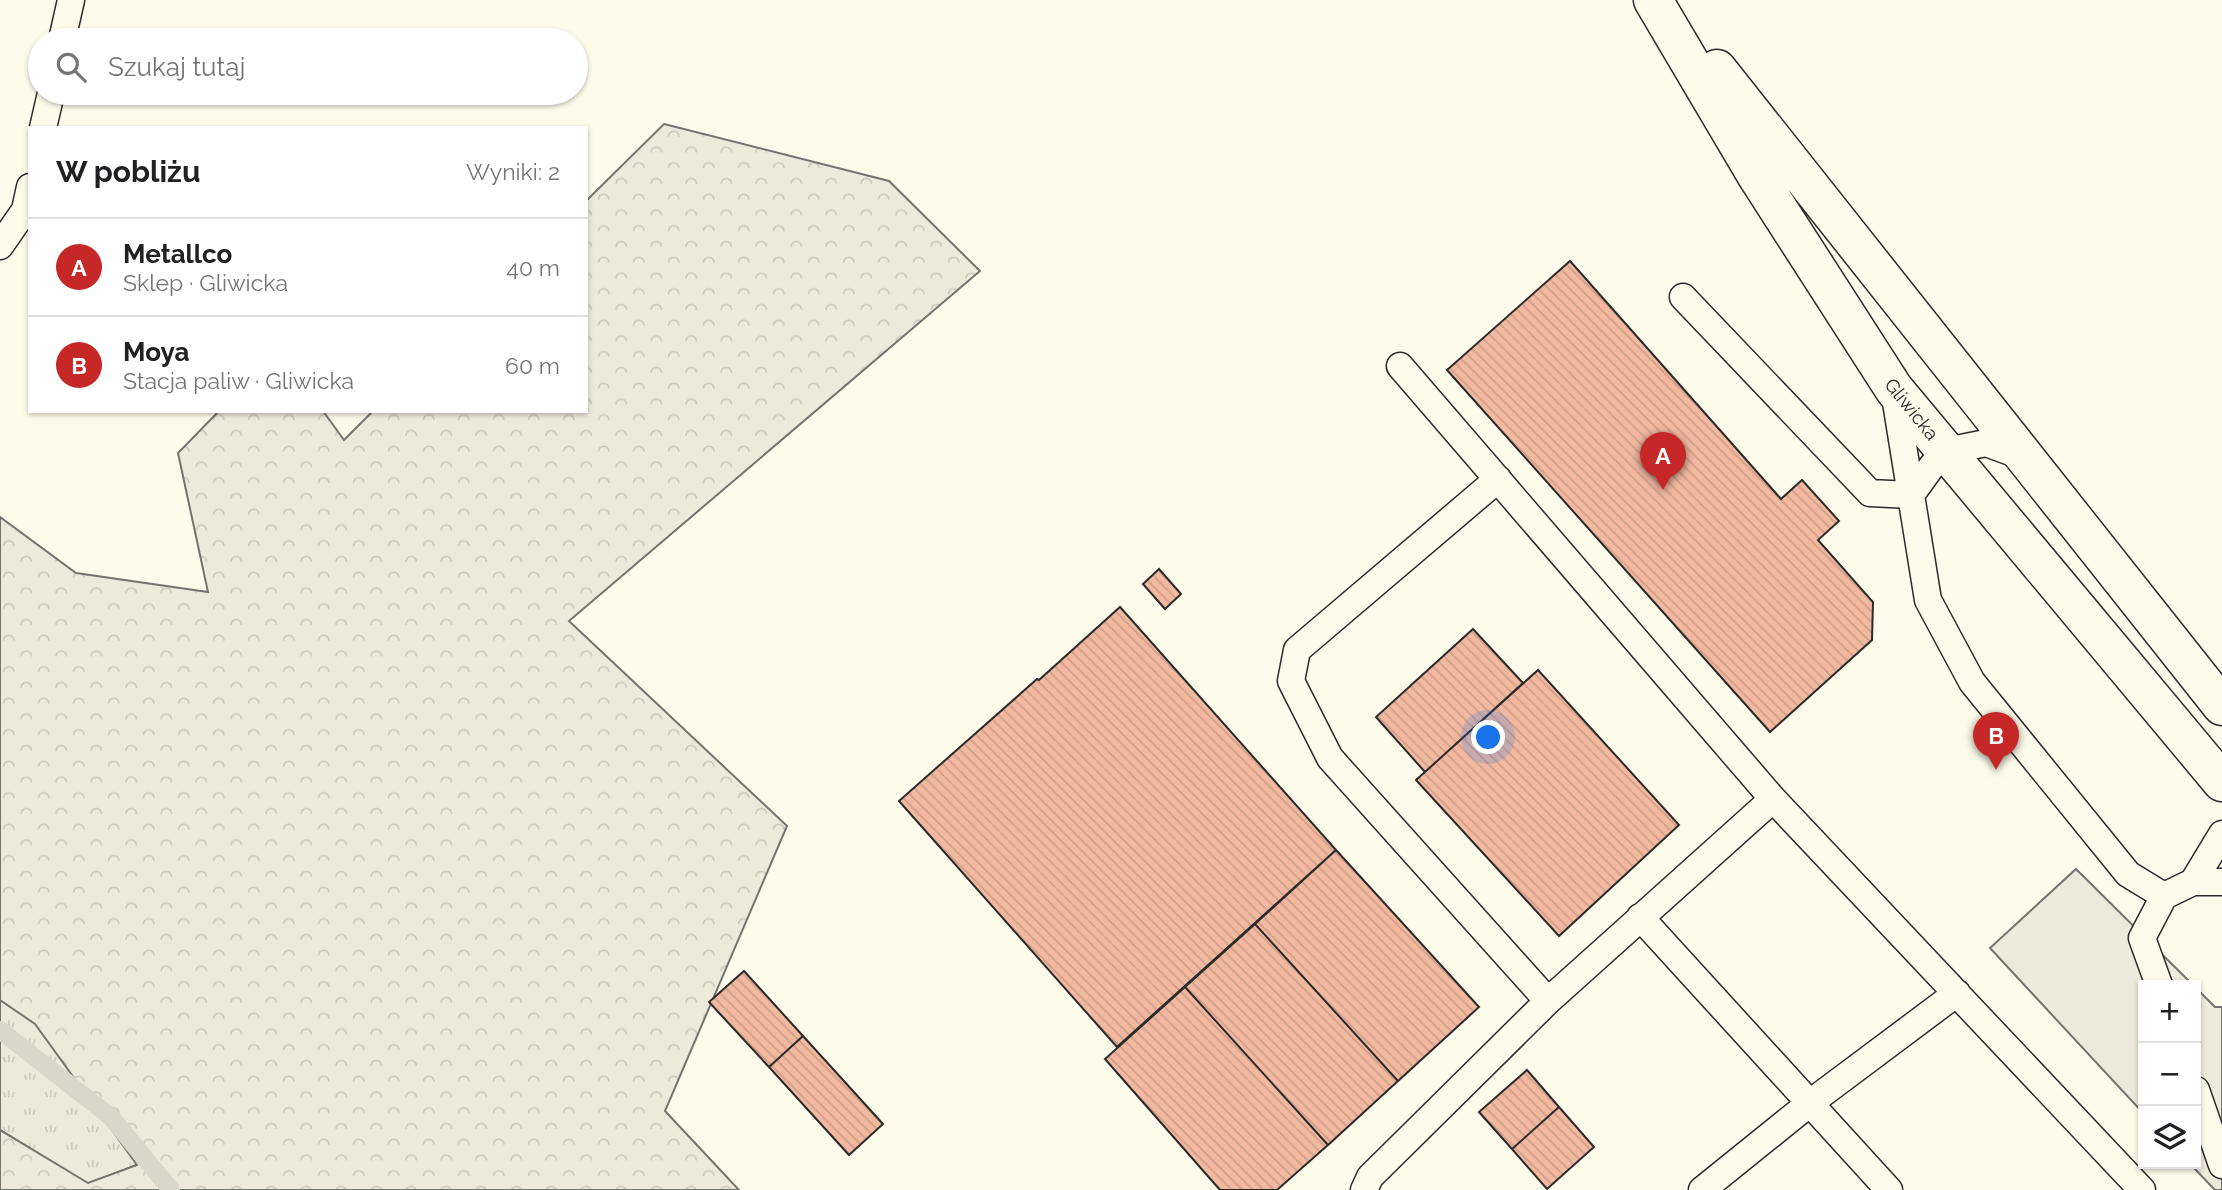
<!DOCTYPE html>
<html lang="pl">
<head>
<meta charset="utf-8">
<style>
	:root { --surface:#fff; --page:#f6f6f6; --text:#202124; --muted:#757577; --line:#e0e0e0; --accent:#c62828 }
	body { margin:0; font-family:Raleway,sans-serif; background:var(--page); color:var(--text) }
	.controls { position:absolute; right:21px; bottom:21px; display:grid; overflow:hidden; border-radius:0px; box-shadow:0 2px 5px #0004 }
	.controls button { width:63px; height:63px; display:grid; place-items:center; padding:0; border:0; border-bottom:2px solid var(--line); background:var(--surface); color:var(--text); font:35px sans-serif }
	.you { position:absolute; left:1489px; top:738px; width:24px; height:24px; margin:-18px; border:5px solid #fff; border-radius:50%; background:#1a73e8; box-shadow:0 0 0 10px #1a73e833 }
	.badge { display:grid; place-items:center; width:46px; height:46px; border-radius:50%; background:var(--accent); color:#fff; font-size:23px; font-weight:700 }
	.pin { position:absolute; translate:-50% -58px; filter:drop-shadow(0 2px 4px #0008) }
	.pin::after { content:''; position:absolute; top:37px; width:24px; height:21px; background:inherit; clip-path:polygon(0 0,100% 0,50% 100%) }
	.list { margin:0; padding:0; list-style:none }
	h2 { display:flex; justify-content:space-between; align-items:center; height:91px; margin:0; padding:0 28px; font-size:30px }
	h2 small { font-size:23px; font-weight:400; color:var(--muted) }
	.list li { display:grid; grid-template-columns:46px 1fr auto; gap:21px; align-items:center; box-sizing:border-box; height:98px; padding:0 28px; border-top:2px solid var(--line) }
	.list b { display:block; font-size:26px; white-space:nowrap }
	.list p { margin:0; font-size:23px; white-space:nowrap; color:var(--muted) }
	.list em { font-size:23px; font-style:normal; color:var(--muted) }
	.icon { flex:none; width:38px; height:38px; fill:none; stroke:currentColor; stroke-width:2; stroke-linecap:round; stroke-linejoin:round }
	.map { position:relative; flex:none; width:2222px; height:1190px; overflow:hidden }
	.search { position:absolute; background:var(--surface); box-shadow:0 2px 5px #0004; left:28px; top:28px; width:560px; height:77px; display:flex; align-items:center; gap:18px; box-sizing:border-box; padding:0 24px; border-radius:38px; color:var(--muted); font-size:26px }
	.panel { position:absolute; background:var(--surface); box-shadow:0 2px 5px #0004; left:28px; top:126px; width:560px; height:287px; border-radius:0px }
	.map>svg:first-child { display:block }
	.grass { fill:url(#grass-tufts); stroke:#74746e; stroke-width:2 }
	.forest { fill:url(#forest-crowns); stroke:#74746e; stroke-width:2 }
	.parking { fill:#eceadb; stroke:#74746e; stroke-width:2 }
	.lines { fill:none; stroke-linecap:round; stroke-linejoin:round }
	.stream { stroke:#d8d7c9; stroke-width:18 }
	.building { fill:url(#building-back-hatch); stroke:#2b2b2b; stroke-width:2 }
	.lane-casing { stroke:#2b2b2b; stroke-width:29 }
	.secondary-casing { stroke:#2b2b2b; stroke-width:41 }
	.lane { stroke:#fdfbea; stroke-width:26 }
	.secondary { stroke:#fdfbea; stroke-width:38 }
	.labels { text-anchor:middle; dominant-baseline:central; stroke-width:5; stroke-linejoin:round; paint-order:stroke }
	.street-label { font-size:19px; fill:#2b2b2b; stroke:#fdfbea }
</style>
</head>
<body>
<div class="map">
<svg width="2222" height="1190" viewBox="0 0 2222 1190">
	<defs>
		<pattern id="grass-tufts" width="24" height="20" patternUnits="userSpaceOnUse" patternTransform="scale(1.75)"><rect width="24" height="20" fill="#ecebdb"/><path d="M3 7l-1-3M5 7V3M7 7l1-3M15 17l-1-3M17 17v-4M19 17l1-3" fill="none" stroke="#cbcabc"/></pattern>
		<pattern id="forest-crowns" width="20" height="18" patternUnits="userSpaceOnUse" patternTransform="scale(1.75)"><rect width="20" height="18" fill="#ecebdb"/><path d="M2 6a3 3 0 1 1 6 0M12 15a3 3 0 1 1 6 0" fill="none" stroke="#cbcabc"/></pattern>
		<pattern id="building-back-hatch" width="6" height="6" patternUnits="userSpaceOnUse" patternTransform="scale(1.75)"><rect width="6" height="6" fill="#f2b8a0"/><path d="M-1 5l2 2M0 0l6 6M5-1l2 2" fill="none" stroke="#d09e8a"/></pattern>
	</defs>
	<rect width="100%" height="100%" fill="#fdfbea"/>
	<!-- grass -->
	<path class="grass" d="M0,960L147,1161L88,1184L0,1130Z"/>
	<!-- forest -->
	<path class="forest" d="M664,124L889,181L980,271L569,621L787,826L665,1111L739,1190H0V1130L88,1183L137,1165L35,1024L0,1000V517L76,573L208,592L178,453L219,411H323L344,440L373,411H586V201Z"/>
	<!-- parking -->
	<path class="parking" d="M2076,869L2193,985H2143V1113L1990,948Z
		M2196,988L2215,1007H2222V1190H2215L2190,1164H2196Z"/>
	<g class="lines">
		<!-- stream -->
		<path class="stream" d="M0,1030L111,1117L171,1190"/>
	</g>
	<!-- building -->
	<path class="building" d="M1570,261L1781,499L1802,480L1839,521L1818,540L1873,602L1872,640L1770,732L1447,370Z
		M1159,569L1181,594L1165,609L1143,584Z
		M1120,607L1336,850L1117,1047L899,801L1037,679L1039,680Z
		M1473,629L1523,683L1425,772L1376,717Z
		M1538,670L1679,825L1559,936L1416,780Z
		M1336,850L1479,1007L1398,1081L1255,924Z
		M1255,924L1398,1081L1328,1145L1185,987Z
		M744,971L803,1036L769,1067L709,1002Z
		M1185,987L1328,1145L1277,1190H1220L1105,1059Z
		M803,1036L883,1124L849,1155L769,1067Z
		M1527,1070L1559,1107L1512,1149L1479,1112Z
		M1559,1107L1594,1147L1547,1189L1512,1149Z"/>
	<g class="lines">
		<!-- lane casing -->
		<g class="lane-casing">
			<path id="lane" d="M62,40L71,0
				M43,128L51,93
				M0,246L25,210L30,187
				M1683,297L1870,493L1911,495L1932,466L1946,451L1986,443L2024,457
				M1400,366L1773,799
				M1894,390L1928,600L1972,682L2128,874L2164,896L2193,882H2222
				M1498,479L1297,650L1291,681L1330,758L1548,1001
				M2193,882L2222,834
				M1640,917L1889,1190
				M2159,985L2142,938L2164,896
				M2196,1090L2222,1165
				M1364,1190L1370,1177L1548,1001L1773,799L2142,1190
				M1702,1190L1810,1103L1957,993"/>
		</g>
		<!-- secondary casing -->
		<g class="secondary-casing">
			<path id="secondary" d="M1653,0L1757,176L1894,389L2222,782
				M1717,69L2222,706"/>
		</g>
		<!-- lane -->
		<use href="#lane" class="lane"/>
		<!-- secondary -->
		<use href="#secondary" class="secondary"/>
	</g>
	<g class="labels">
		<!-- street labels -->
		<g class="street-label">
			<text transform="translate(1912 409) rotate(51)">Gliwicka</text>
		</g>
	</g>
</svg>
<div class="controls">
<button>+</button>
<button>−</button>
<button><svg class="icon" aria-label="layers" viewBox="0 0 24 24"><path d="M12 4l9 5-9 5-9-5zM3 14l9 5 9-5"/></svg></button>
</div>
<div class="you"></div>
<div class="pin badge" style="left:1663px;top:490px">A</div>
<div class="pin badge" style="left:1996px;top:770px">B</div>
<div class="search"><svg class="icon" aria-label="search" viewBox="0 0 24 24"><circle cx="10" cy="10" r="6"/><path d="M15 15l6 6"/></svg>Szukaj tutaj</div>
<section class="panel">
<h2>W pobliżu<small>Wyniki: 2</small></h2>
<ul class="list">
<li><span class="badge">A</span><div><b>Metallco</b><p>Sklep · Gliwicka</p></div><em>40 m</em></li>
<li><span class="badge">B</span><div><b>Moya</b><p>Stacja paliw · Gliwicka</p></div><em>60 m</em></li>
</ul>
</section>
</div>
</body>
</html>
